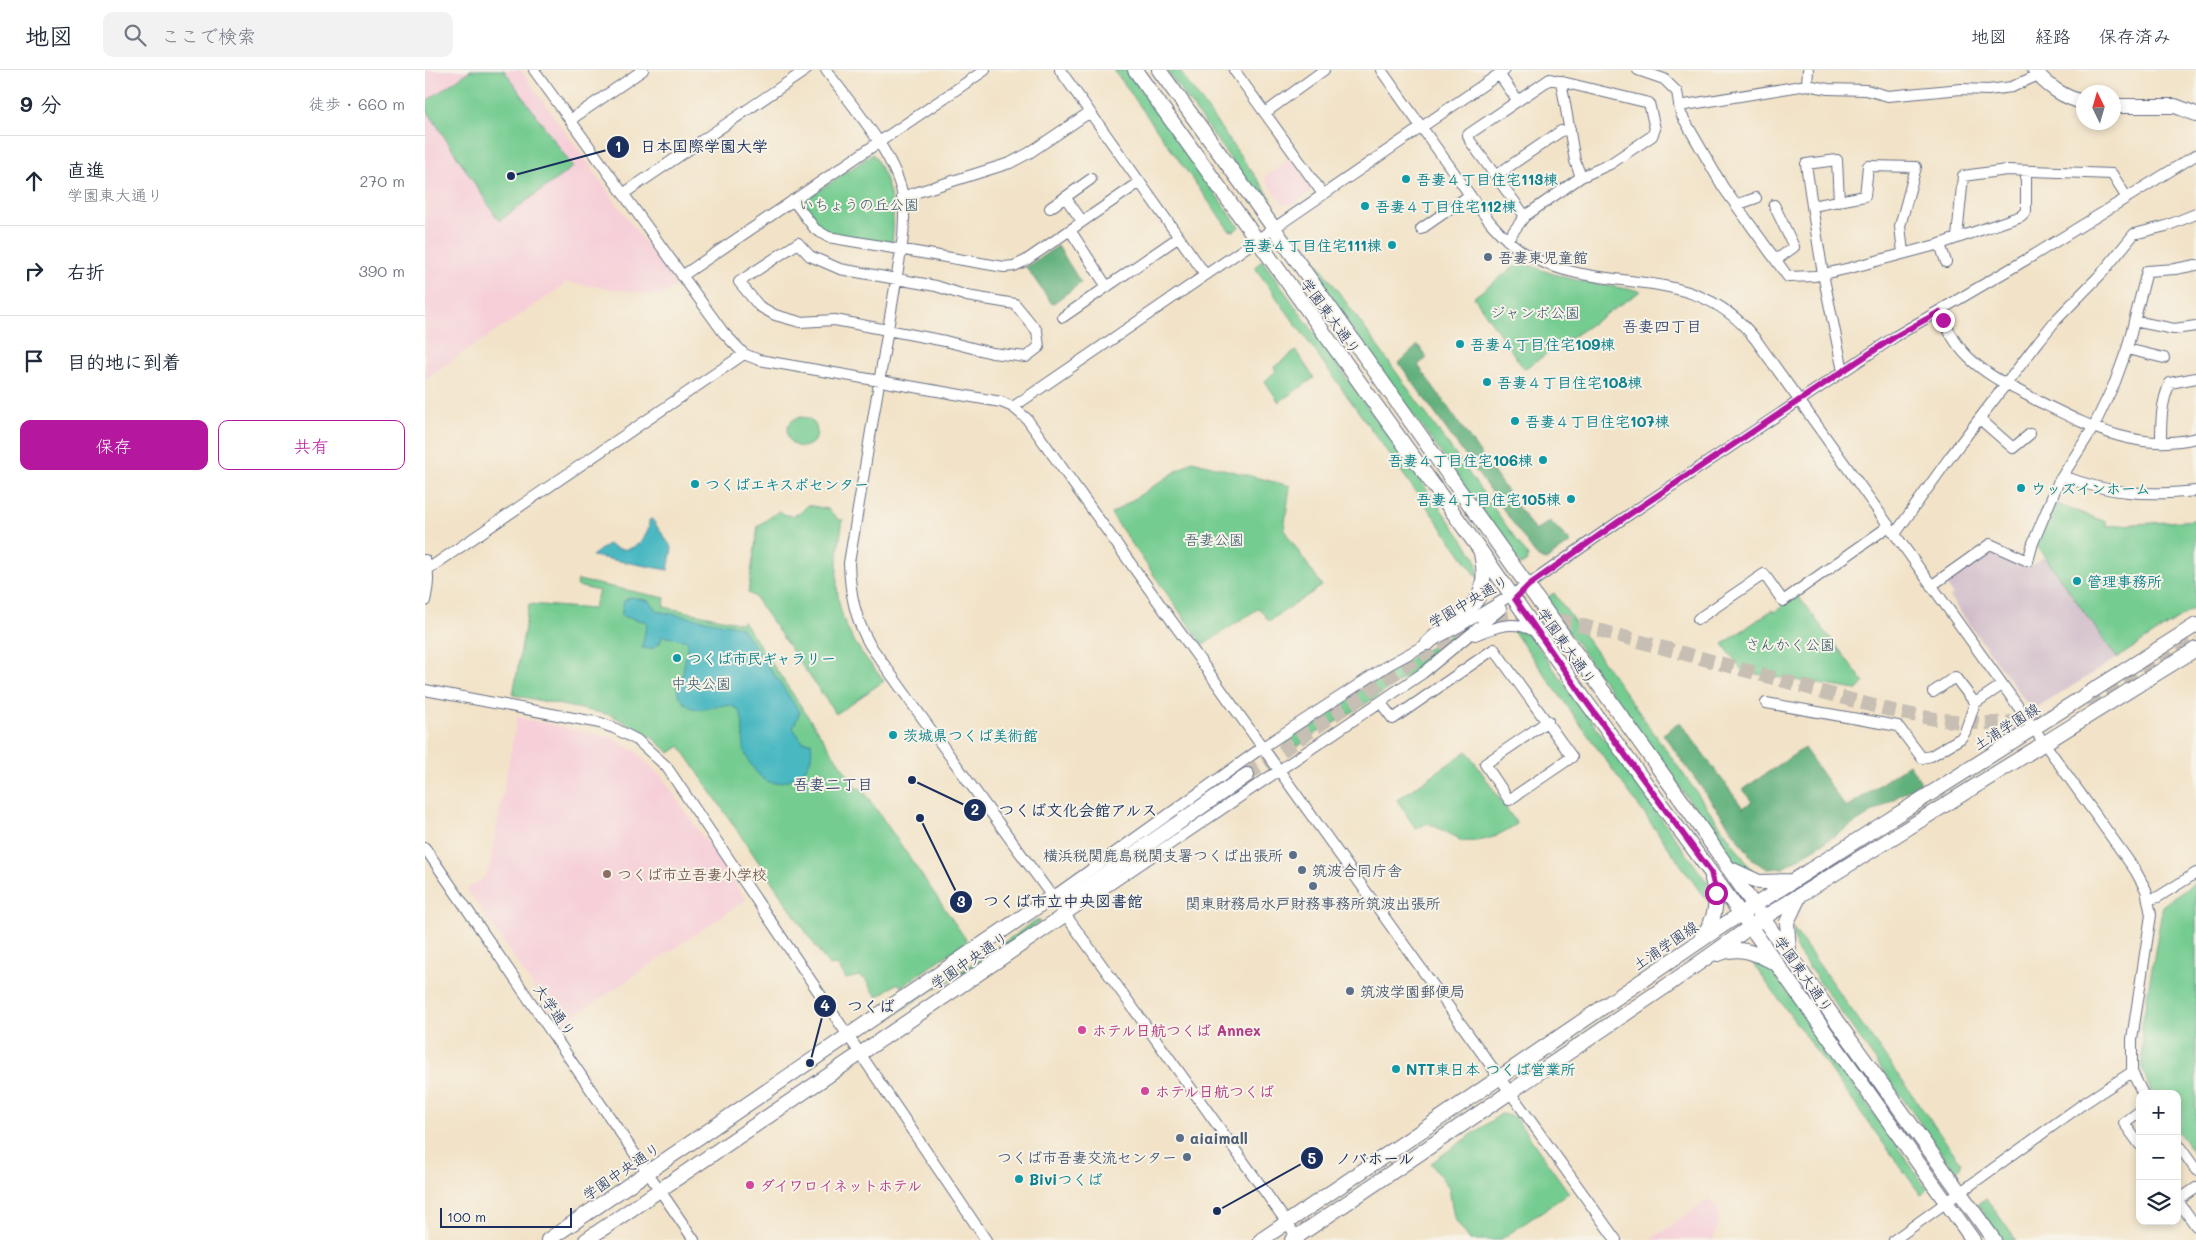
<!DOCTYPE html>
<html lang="ja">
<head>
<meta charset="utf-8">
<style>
	:root { --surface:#fff; --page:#f2f2f3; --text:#1f2937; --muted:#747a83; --line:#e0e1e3; --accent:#b5179e }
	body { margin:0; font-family:Mali,"Klee One",sans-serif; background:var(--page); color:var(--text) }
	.controls { position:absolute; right:15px; bottom:15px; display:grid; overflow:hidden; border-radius:10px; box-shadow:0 2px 8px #0003 }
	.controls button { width:45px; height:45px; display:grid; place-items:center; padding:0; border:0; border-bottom:1px solid var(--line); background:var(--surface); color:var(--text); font:25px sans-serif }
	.compass { position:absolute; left:1651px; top:15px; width:45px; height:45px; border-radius:50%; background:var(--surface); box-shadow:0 2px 8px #0003; rotate:355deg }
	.scale { position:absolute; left:15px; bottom:12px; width:132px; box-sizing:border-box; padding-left:5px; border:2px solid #1b2f5e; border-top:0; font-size:14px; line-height:18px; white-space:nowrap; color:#1b2f5e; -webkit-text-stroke:4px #f7f3e8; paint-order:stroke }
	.stop { position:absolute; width:15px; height:15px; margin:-11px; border:4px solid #b5179e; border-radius:50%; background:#fff }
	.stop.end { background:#b5179e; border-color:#fff; box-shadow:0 1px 5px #0008 }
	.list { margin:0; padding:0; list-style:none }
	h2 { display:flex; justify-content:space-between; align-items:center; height:65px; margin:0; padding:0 20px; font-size:21px }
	h2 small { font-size:16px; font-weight:400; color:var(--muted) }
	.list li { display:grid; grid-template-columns:32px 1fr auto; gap:15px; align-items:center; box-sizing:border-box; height:90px; padding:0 20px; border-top:1px solid var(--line) }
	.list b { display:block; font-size:19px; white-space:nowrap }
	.list p { margin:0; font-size:16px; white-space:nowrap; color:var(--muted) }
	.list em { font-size:16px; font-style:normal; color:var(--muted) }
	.actions { display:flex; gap:10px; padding:15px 20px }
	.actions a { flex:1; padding:11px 0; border:1px solid var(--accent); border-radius:10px; text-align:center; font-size:18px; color:var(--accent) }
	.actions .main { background:var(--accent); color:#fff }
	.icon { flex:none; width:28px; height:28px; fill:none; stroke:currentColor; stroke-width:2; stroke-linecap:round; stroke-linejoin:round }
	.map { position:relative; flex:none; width:1771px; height:1170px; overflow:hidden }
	header { display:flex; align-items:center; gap:30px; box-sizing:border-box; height:70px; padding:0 25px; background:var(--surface); border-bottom:1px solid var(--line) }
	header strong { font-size:24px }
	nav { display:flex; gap:28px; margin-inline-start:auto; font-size:18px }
	.search { width:350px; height:45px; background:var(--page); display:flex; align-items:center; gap:12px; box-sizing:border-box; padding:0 18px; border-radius:10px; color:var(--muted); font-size:19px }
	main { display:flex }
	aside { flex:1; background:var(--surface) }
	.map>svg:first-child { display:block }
	.built { fill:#f6cfd8 }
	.industrial { fill:#d1bdca }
	.green { fill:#75cc91; stroke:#487e78 }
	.forest { fill:#60b07b; stroke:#3e706c }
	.water { fill:#49b8c1; stroke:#327490 }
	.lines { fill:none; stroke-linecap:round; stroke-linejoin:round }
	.major-tunnel { stroke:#c7bfb3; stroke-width:14; stroke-dasharray:14 7; stroke-linecap:butt }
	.minor-casing { stroke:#666e83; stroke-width:12 }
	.major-casing { stroke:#666e83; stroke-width:16 }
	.minor { stroke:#fff; stroke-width:10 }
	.major { stroke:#fff; stroke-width:14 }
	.route { stroke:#b5179e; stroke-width:6 }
	.culture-dot { fill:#0f9aa8; stroke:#f7f3e8; stroke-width:2 }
	.service-dot { fill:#5c6f8a; stroke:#f7f3e8; stroke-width:2 }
	.education-dot { fill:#8d6e63; stroke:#f7f3e8; stroke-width:2 }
	.hotel-dot { fill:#d1479c; stroke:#f7f3e8; stroke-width:2 }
	.labels { text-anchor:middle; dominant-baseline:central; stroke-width:4; stroke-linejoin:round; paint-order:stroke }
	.culture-label { font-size:15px; font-weight:bold; fill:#0d838f; stroke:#f7f3e8; text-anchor:start }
	.park-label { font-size:15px; fill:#32566b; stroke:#f7f3e8 }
	.service-label { font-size:15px; font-weight:bold; fill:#4e5e75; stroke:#f7f3e8; text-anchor:start }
	.street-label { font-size:15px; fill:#1b2f5e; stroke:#f7f3e8 }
	.education-label { font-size:15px; font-weight:bold; fill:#785e54; stroke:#f7f3e8; text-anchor:start }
	.hotel-label { font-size:15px; font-weight:bold; fill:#b23c85; stroke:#f7f3e8; text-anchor:start }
	.neighbourhood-label { font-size:16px; fill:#1b2f5e; stroke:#f7f3e8 }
	.leader { fill:none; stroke:#1b2f5e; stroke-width:2 }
	.callout-dot { fill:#1b2f5e; stroke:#f7f3e8; stroke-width:2 }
	.mark-label { font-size:15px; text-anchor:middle; font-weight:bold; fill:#fff }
	.callout-label { font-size:16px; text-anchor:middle; font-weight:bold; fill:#1b2f5e; stroke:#f7f3e8; stroke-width:4; stroke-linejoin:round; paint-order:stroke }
</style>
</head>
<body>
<header>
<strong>地図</strong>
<div class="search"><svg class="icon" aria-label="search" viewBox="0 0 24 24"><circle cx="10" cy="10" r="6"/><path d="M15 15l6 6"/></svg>ここで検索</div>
<nav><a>地図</a><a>経路</a><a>保存済み</a></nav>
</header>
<main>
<aside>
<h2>9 分<small>徒歩 · 660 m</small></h2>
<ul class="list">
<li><svg class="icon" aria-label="ahead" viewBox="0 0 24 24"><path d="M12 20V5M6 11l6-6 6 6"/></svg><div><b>直進</b><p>学園東大通り</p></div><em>270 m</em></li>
<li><svg class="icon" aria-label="right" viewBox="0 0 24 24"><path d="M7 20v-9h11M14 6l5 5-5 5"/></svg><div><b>右折</b></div><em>390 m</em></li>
<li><svg class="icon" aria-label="arrive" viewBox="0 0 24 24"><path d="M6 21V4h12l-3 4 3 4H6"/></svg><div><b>目的地に到着</b></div></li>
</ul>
<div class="actions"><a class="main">保存</a><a>共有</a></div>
</aside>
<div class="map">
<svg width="1771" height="1170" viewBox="0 0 1771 1170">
	<rect width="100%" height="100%" fill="#f7f3e8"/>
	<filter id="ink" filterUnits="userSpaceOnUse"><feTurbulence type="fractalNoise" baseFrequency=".02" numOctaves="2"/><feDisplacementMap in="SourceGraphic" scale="10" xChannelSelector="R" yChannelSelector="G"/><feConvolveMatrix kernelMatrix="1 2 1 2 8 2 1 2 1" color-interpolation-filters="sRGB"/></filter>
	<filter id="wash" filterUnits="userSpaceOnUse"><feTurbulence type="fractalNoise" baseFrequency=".0096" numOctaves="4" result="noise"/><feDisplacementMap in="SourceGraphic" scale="20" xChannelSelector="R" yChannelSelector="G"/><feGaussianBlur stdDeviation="1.12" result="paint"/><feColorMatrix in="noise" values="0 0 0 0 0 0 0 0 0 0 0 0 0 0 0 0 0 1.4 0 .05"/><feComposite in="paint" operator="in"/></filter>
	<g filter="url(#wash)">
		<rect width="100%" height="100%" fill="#f2e3c8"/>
		<!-- built -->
		<path class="built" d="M0,0H96L251,216L235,226L139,212L138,216L0,309Z
			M866,88L886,117V122L867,135L858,134L839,107Z
			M92,647L185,667L210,681L237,707L321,830L135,956L42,819L57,810L64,799Z
			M1285,1129L1295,1142L1289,1170H1225Z"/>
		<!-- industrial -->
		<path class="industrial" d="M1567,479L1607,496L1620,486L1692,588L1614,637L1602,634L1525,528L1528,525L1520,513Z"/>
		<!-- green -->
		<path class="green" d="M46,0H79L148,97L74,151L0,37V32Z
			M689,0H702L814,157L809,161L804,160Z
			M741,0H754L846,128V134L841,138Z
			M448,84C466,113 471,141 467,174L408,165L390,154L378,136L383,128Z
			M870,167L875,168L1103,486L1102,491L1096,495L864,171Z
			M837,190L1043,477L1050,487L1055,511L831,199L832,195Z
			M1097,191C1136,211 1174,214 1216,221L1099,299L1049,227Z
			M871,281L889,308L854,332L840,311L851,301L849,297Z
			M362 362a15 15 0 1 1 30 0a15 15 0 1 1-30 0Z
			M767,391L865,416L859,460L897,516L844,551L834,538L778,575L686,444Z
			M1629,433L1681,452L1682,456L1771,450V537L1692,588L1610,473Z
			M382,435L403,439L414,450H418C412,484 407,521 420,553C428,574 445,593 459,611L411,644L329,526L323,523L333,456L354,441C364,449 376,446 382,435Z
			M153,510L240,528L239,537L316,553L318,551L431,717L438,720L542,871L476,917L473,913L452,927L440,909L434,906L421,909L412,895L404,896L255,676L245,683L224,665L186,645L88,625L104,534L168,539L174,521L152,516Z
			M1129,523L1314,782L1331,807L1320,802L1306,789L1120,529Z
			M1373,526L1439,612L1432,620L1318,602L1298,574L1347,540L1349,542Z
			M1050,552V554C1003,593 953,628 900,658C888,664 877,676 864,680L860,674L864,669L972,596Z
			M1087,559L1105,565L1111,574L1284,815L1288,836L1276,823Z
			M1042,681L1092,754C1071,767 1060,773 1034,771L1033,768L1003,753L991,759L972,730Z
			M1771,812V1079L1768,1082L1752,1060V1024H1727L1717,998V956L1738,835Z
			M613,849L615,852L545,900L508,919L454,955L507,917L543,897Z
			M1368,858L1536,1093L1535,1098L1530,1102L1371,879Z
			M1323,887L1337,892L1350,905L1503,1120L1496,1125Z
			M1076,1044L1090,1047L1144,1123L1075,1170H1045L1029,1148L1024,1118L1006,1093Z
			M1561,1128L1591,1170H1577L1553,1135Z"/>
		<!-- forest -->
		<path class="forest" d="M633,176L656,213L627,234L601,197Z
			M993,275L1002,288L993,295L1110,461L1125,451L1146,472L1121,490L1113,488L974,293Z
			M1255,652L1318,738L1327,732L1318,719L1379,678L1421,738L1484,694L1496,712L1358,798L1343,799L1329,791L1238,664Z"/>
		<!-- water -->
		<path class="water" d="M227,449L247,478L243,500L167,486L183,474C202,488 225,472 224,450Z
			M206,527L224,531L232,541L316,557L375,642L368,658L378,672H386C389,692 381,705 360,711C354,713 348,714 342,711C332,706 325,694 321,685C315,671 322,644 311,638C295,628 275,649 260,633C253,626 251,619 252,609H257L263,571L237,566L235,573L226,579L217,578L222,552L196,546L199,531Z"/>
	</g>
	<g filter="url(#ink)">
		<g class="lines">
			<!-- major-tunnel -->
			<path class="major-tunnel" d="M1661,630L1771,567
				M822,705L990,589C1023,570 1058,546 1097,546C1118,546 1138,551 1159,556C1224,574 1290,592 1356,610C1443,634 1538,669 1628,645"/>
			<!-- minor casing -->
			<g class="minor-casing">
				<path id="minor" d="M109,0L298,262L319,284L334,290L576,332L588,337L602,349L1191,1170
					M401,0C427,36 470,83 478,127C480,145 479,163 476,181L424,493C425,523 430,549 445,575C587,774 734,970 874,1170
					M635,0L780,204
					M809,0L898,124
					M956,0C980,34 1004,68 1028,101C1050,132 1070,166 1103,185C1179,228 1269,189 1331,270L1710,800L1721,820L1726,845L1707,969V1002L1718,1024
					M1213,0L1239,9L1252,22L1256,44L1298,117L1363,207L1390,206L1425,198L1515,174L1596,146L1601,141V101
					M1074,4L1093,31
					M1136,11L1150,91L1156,107
					M1382,15L1383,0
					M1254,36L1382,15L1403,19L1441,20L1463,26L1536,19L1563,20L1587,17L1613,5
					M840,43L899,0
					M145,50L218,0
					M1070,106L1136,61L1145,59
					M198,124L381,0
					M477,127L585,93L604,83L665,42
					M640,127L657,151
					M368,130L390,159L403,167L579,197L589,196L600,191L715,112
					M1311,135L1331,128
					M1349,135L1369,177L1351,190
					M1387,136L1381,94L1412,90L1414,132
					M625,138L666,109
					M996,159L1045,125
					M645,160L682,217
					M1532,167L1538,106L1582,100L1687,104L1702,128
					M1082,170L1100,146L1156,107L1185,94L1227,66L1230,59L1224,33L1125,9L1044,64L1043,65L1045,71L1100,146
					M373,173L385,186L415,199L511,216L542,226L590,234L612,261L614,277L601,287L567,283L520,271L410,250L375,252L350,245L334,236L314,212Z
					M1515,174L1521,192
					M257,206L560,0
					M1514,242C1522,258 1530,274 1543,287C1562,306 1587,317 1611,330C1662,355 1712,383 1771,368
					M638,247L754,167
					M1709,251L1749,259L1771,256
					M1702,279L1739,288
					M1418,301L1398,204L1387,136L1440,126L1443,96L1491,97L1475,156L1478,183
					M588,337L1080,0
					M1555,349L1588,378L1605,364
					M1736,372C1736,351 1736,333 1745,313L1771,308
					M1638,406C1684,424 1722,426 1771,421
					M1470,464L1525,387L1614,271L1631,250L1677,203L1709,164L1741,156L1771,144
					M0,490C5,504 3,517 0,531
					M3,499L319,284
					M1506,516L1565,474L1603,491L1608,473L1633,413L1668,358L1690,312L1702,279L1722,201L1750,199L1771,195
					M1273,549L1339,504L1358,531L1464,456
					M1050,565C1072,556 1091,549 1112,563
					M0,620L175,653L189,658L212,670L241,696L561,1170
					M1508,622L1530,607L1550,633
					M955,632L968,649L1069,579L1147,687L1084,730L1060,694L1123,651
					M1341,633L1473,656L1497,688L1506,686L1536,668L1540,662L1550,633L1577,615
					M0,778L269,1170
					M629,826L838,677L965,594L1037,555L1103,515L1193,452L1471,266L1609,185L1771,85
					M1724,829L1733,827L1771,803
					M643,843L998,603L1076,539
					M1715,1041L1699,1053L1715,1075
					M1752,1073L1771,1100
					M1752,1131L1771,1118
					M1753,1131L1771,1156
					M1469,1170L1658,1034L1707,1002"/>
			</g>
			<!-- major casing -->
			<g class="major-casing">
				<path id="major" d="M710,0L1055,480L1160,630L1332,866L1548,1170
					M734,0L848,157L1037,424L1257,731L1344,857L1569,1170
					M1610,0C1621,16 1640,28 1658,32
					M1688,36H1750L1771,44
					M1003,573C1036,540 1068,538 1056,483
					M1306,799L1334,812L1367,811
					M1277,866C1292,848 1293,831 1287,809
					M1364,882L1362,852L1374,827
					M1293,884C1314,875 1331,883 1350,893
					M123,1170L628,826L653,823
					M161,1170L641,844L653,823L822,705
					M836,1170L1300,854L1771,555
					M867,1170L1240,917L1338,848L1771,579"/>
			</g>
			<!-- minor -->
			<use href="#minor" class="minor"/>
			<!-- major -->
			<use href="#major" class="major"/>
		</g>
	</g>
	<g class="lines" filter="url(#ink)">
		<!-- route -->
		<path class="route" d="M1291,823L1286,802L1160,630L1090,529L1104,515L1193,452L1418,301L1471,266L1514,242L1518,250"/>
	</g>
	<!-- markers -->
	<g class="culture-dot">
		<circle cx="981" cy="109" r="5"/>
		<circle cx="940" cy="136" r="5"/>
		<circle cx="967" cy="175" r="5"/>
		<circle cx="1035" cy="274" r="5"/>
		<circle cx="1062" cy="312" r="5"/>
		<circle cx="1090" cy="351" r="5"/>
		<circle cx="1118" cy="390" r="5"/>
		<circle cx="270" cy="414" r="5"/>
		<circle cx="1596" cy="418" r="5"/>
		<circle cx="1146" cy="429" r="5"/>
		<circle cx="1652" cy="511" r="5"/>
		<circle cx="252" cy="588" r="5"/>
		<circle cx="468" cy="665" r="5"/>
		<circle cx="971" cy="999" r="5"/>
		<circle cx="594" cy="1109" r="5"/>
	</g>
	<g class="service-dot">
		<circle cx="1063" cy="187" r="5"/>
		<circle cx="868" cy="785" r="5"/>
		<circle cx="877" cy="800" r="5"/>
		<circle cx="888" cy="816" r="5"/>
		<circle cx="925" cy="921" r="5"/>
		<circle cx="755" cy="1068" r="5"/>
		<circle cx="762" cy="1087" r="5"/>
	</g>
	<circle class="education-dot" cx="182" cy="804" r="5"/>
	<g class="hotel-dot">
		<circle cx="657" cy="960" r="5"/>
		<circle cx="720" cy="1021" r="5"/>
		<circle cx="325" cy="1115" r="5"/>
	</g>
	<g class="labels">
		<!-- culture labels -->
		<g class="culture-label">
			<text x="991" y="109">吾妻４丁目住宅113棟</text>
			<text x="950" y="136">吾妻４丁目住宅112棟</text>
			<text x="957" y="175" text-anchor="end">吾妻４丁目住宅111棟</text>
			<text x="1045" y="274">吾妻４丁目住宅109棟</text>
			<text x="1072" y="312">吾妻４丁目住宅108棟</text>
			<text x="1100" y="351">吾妻４丁目住宅107棟</text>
			<text x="1108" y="390" text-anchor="end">吾妻４丁目住宅106棟</text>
			<text x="280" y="414">つくばエキスポセンター</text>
			<text x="1606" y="418">ウッズインホーム</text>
			<text x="1136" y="429" text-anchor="end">吾妻４丁目住宅105棟</text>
			<text x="1662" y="511">管理事務所</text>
			<text x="262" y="588">つくば市民ギャラリー</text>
			<text x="478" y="665">茨城県つくば美術館</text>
			<text x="981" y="999">NTT東日本 つくば営業所</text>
			<text x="604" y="1109">Biviつくば</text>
		</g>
		<!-- park labels -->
		<g class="park-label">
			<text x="434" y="134">いちょうの丘公園</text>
			<text x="1110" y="242">ジャンボ公園</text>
			<text x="789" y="469">吾妻公園</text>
			<text x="1365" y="574">さんかく公園</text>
			<text x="276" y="613">中央公園</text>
		</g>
		<!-- service labels -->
		<g class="service-label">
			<text x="1073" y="187">吾妻東児童館</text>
			<text x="858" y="785" text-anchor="end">横浜税関鹿島税関支署つくば出張所</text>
			<text x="887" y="800">筑波合同庁舎</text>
			<text x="888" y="833" text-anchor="middle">関東財務局水戸財務事務所筑波出張所</text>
			<text x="935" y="921">筑波学園郵便局</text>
			<text x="765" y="1068">aiaimall</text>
			<text x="752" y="1087" text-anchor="end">つくば市吾妻交流センター</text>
		</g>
		<!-- street labels -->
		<g class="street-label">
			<text transform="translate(906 246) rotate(54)">学園東大通り</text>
			<text transform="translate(1043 531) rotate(-30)">学園中央通り</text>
			<text transform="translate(1142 576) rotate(55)">学園東大通り</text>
			<text transform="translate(1581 656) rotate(-32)">土浦学園線</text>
			<text transform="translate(1240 875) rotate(-34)">土浦学園線</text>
			<text transform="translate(544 890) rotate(-34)">学園中央通り</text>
			<text transform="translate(1379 904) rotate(55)">学園東大通り</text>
			<text transform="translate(130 940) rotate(55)">大学通り</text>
			<text transform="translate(196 1101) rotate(-34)">学園中央通り</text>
		</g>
		<!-- education labels -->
		<g class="education-label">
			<text x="192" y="804">つくば市立吾妻小学校</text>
		</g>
		<!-- hotel labels -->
		<g class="hotel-label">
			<text x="667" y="960">ホテル日航つくば Annex</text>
			<text x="730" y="1021">ホテル日航つくば</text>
			<text x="335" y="1115">ダイワロイネットホテル</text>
		</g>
		<!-- neighbourhood labels -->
		<g class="neighbourhood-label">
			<text x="1237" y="255">吾妻四丁目</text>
			<text x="408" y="713">吾妻二丁目</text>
		</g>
	</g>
	<!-- callouts -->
	<path class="leader" d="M86 106L193 77M487 710L550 740M495 748L536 832M385 993L400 936M792 1141L887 1088"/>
	<g class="callout-dot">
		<circle cx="86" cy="106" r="5"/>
		<circle cx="487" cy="710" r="5"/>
		<circle cx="495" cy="748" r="5"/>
		<circle cx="385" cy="993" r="5"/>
		<circle cx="792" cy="1141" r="5"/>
		<circle cx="193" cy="77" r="12"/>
		<circle cx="550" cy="740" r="12"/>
		<circle cx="536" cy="832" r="12"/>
		<circle cx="400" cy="936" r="12"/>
		<circle cx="887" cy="1088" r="12"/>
	</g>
	<g class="mark-label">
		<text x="193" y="82">1</text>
		<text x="550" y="745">2</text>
		<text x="536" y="837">3</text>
		<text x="400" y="941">4</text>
		<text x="887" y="1094">5</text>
	</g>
	<g class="callout-label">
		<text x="279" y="82">日本国際学園大学</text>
		<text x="653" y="746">つくば文化会館アルス</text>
		<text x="638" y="837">つくば市立中央図書館</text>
		<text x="446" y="942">つくば</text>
		<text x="950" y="1094">ノバホール</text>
	</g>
</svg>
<div class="controls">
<button>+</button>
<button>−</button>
<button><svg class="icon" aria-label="layers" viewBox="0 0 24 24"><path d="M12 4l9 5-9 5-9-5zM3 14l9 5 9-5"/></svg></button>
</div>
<svg class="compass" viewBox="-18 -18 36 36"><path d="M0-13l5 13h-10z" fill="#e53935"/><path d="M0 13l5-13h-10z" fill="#747a83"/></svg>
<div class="scale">100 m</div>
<div class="stop" style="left:1291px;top:823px"></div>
<div class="stop end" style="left:1518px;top:250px"></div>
</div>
</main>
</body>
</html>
